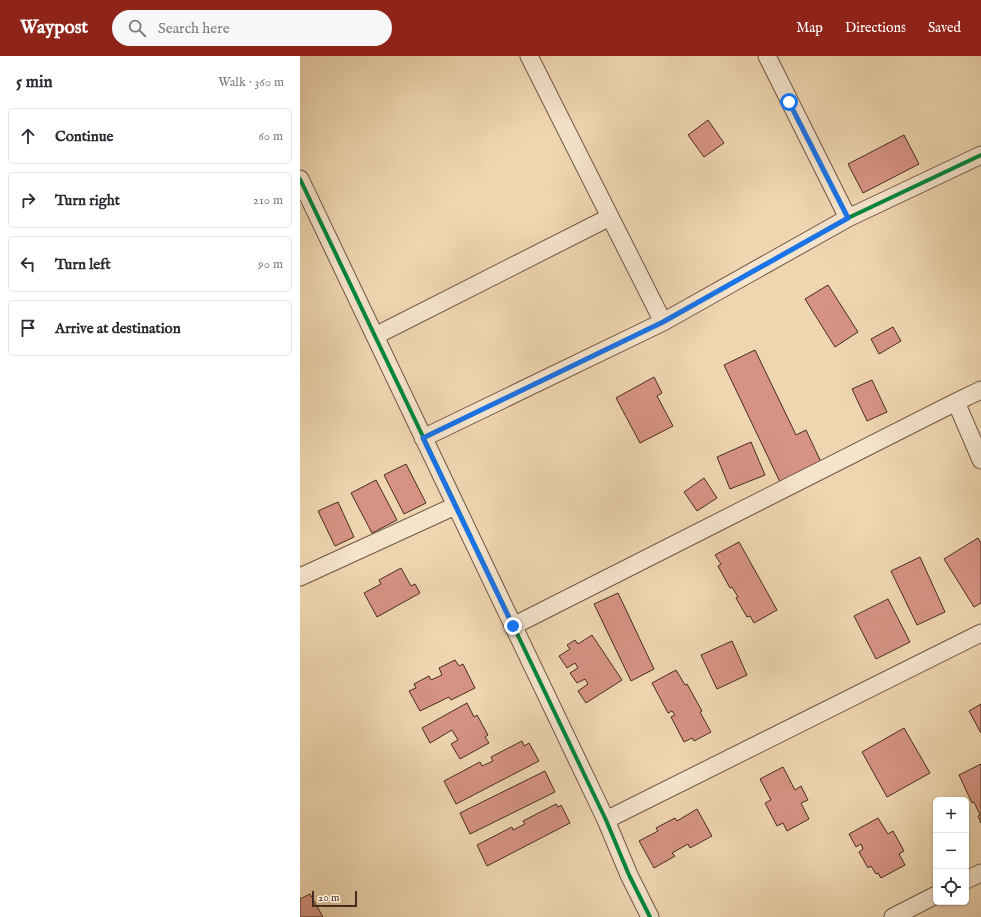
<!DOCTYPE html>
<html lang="en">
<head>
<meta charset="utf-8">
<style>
	:root { --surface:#fff; --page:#f7f7f7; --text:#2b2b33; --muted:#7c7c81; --line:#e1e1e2; --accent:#8f2418 }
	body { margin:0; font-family:"IM FELL English",serif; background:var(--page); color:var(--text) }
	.controls { position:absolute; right:12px; bottom:12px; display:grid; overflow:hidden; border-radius:6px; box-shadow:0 1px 3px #0004 }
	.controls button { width:36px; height:36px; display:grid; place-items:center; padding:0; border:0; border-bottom:1px solid var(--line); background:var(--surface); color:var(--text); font:20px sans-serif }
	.scale { position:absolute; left:12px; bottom:10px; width:45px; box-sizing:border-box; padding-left:4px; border:2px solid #462b1f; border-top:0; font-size:11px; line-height:14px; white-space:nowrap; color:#462b1f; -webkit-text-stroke:3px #f5e4cc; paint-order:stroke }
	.stop { position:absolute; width:12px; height:12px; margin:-9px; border:3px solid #1a73e8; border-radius:50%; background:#fff }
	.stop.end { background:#1a73e8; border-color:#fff; box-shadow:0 1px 4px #0008 }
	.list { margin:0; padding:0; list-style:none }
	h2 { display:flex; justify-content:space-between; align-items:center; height:52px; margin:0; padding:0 16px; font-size:17px }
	h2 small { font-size:13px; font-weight:400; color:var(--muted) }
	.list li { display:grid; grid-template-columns:26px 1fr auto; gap:12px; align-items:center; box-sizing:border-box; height:56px; margin:0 8px 8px; padding:0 8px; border:1px solid var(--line); border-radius:6px }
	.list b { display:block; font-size:15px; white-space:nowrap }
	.list em { font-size:13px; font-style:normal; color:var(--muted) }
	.icon { flex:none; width:22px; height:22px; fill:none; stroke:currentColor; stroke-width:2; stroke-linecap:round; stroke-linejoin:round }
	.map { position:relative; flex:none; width:681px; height:861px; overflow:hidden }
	header { display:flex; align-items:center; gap:24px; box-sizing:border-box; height:56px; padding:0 20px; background:var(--accent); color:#fff }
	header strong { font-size:19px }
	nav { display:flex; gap:22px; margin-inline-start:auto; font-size:14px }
	.search { width:280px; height:36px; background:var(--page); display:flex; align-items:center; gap:10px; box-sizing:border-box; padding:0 14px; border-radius:22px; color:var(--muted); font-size:15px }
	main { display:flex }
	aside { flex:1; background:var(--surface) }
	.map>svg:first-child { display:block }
	.building { fill:#d69384; stroke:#462b1f }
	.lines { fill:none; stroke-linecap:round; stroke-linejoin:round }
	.minor-casing { stroke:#705644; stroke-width:19 }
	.minor { stroke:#f5e4cc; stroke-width:17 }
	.cycleway-casing { stroke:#f5e4cc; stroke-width:6 }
	.cycleway { stroke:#00873e; stroke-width:4 }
	.route { stroke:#1a73e8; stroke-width:5 }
</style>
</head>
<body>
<header>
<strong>Waypost</strong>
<div class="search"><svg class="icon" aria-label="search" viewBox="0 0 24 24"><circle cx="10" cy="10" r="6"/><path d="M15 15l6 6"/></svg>Search here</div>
<nav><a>Map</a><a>Directions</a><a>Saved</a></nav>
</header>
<main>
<aside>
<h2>5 min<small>Walk · 360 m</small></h2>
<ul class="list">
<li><svg class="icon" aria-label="ahead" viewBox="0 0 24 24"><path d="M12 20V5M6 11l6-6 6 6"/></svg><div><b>Continue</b></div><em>60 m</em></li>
<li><svg class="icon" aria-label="right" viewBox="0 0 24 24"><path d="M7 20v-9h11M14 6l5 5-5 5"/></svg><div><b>Turn right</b></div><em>210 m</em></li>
<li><svg class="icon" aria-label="left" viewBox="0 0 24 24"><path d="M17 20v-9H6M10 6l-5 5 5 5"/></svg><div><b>Turn left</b></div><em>90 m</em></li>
<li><svg class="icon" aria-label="arrive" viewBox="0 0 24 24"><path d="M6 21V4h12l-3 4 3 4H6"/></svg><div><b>Arrive at destination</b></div></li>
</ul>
</aside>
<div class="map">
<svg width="681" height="861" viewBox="0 0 681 861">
	<rect width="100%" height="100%" fill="#efd6b1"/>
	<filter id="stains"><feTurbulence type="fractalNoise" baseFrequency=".005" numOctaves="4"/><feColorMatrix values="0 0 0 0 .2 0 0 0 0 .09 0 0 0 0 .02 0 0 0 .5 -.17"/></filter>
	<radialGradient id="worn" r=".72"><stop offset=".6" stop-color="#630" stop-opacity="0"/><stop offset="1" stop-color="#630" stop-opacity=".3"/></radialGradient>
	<!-- building -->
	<path class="building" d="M408,64L424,87L404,101L388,79Z
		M604,79L619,108L563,137L548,108Z
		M528,229L558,276L535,291L505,243Z
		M593,271L601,285L579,298L571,283Z
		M455,294L496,379L506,374L521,406L480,426L424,309Z
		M354,321L362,337L357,340L373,370L340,387L316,342Z
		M572,324L587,356L567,365L552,333Z
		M451,386L465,419L430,433L417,401Z
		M106,408L126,447L104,458L84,419Z
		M404,422L417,442L397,455L384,436Z
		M76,424L97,464L72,477L51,437Z
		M38,446L54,481L35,490L18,455Z
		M678,482L681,487V547L674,551L644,503Z
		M439,486L477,554L454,567L450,560L447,561L436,542L438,541L432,531L430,532L418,510L421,508L415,499Z
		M620,501L645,556L617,569L591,515Z
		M101,512L111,530L115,528L120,537L77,561L64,537L81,528L79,524Z
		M318,537L354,613L331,625L294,548Z
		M588,543L610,586L576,603L554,560Z
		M292,579L322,624L286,647L278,635L288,628L285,623L277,627L270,617L278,612L275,607L267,612L259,600L270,593L267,589L275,584L278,588Z
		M432,585L447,619L417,633L401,599Z
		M155,604L159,610L163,608L175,632L151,644L149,641L120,655L109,635L116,632L114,628L129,620L131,624L142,619L139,612Z
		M376,614L385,629L387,628L402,655L400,656L411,676L394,685L392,682L384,686L371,661L375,659L372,655L368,657L352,627Z
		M167,647L174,661L177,659L188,679L185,681L189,687L160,703L151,688L158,684L152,674L130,687L122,672Z
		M681,648V677L669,655Z
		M604,672L630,717L587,741L562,696Z
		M222,685L224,690L229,687L239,705L156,748L144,725L180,706L182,710L193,705L191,701Z
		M681,708V767L678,760L680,759L674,746L672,747L659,719Z
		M483,711L495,734L501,730L508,744L501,747L509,763L487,775L483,767L477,770L465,747L471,744L460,723Z
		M245,715L255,736L170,778L160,757Z
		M256,748L258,751L261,749L270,767L187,810L177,789L212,771L213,774L225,768L223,765Z
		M397,753L412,780L390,792L388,788L372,797L375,800L354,812L339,785L358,775L356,772L375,762L377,765Z
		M578,762L588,778L593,775L604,795L599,798L605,809L581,822L578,817L576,818L571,810L568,812L559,796L563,793L561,788L556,791L549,778Z
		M10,838L23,861H0V843Z"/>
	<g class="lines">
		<!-- minor casing -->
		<g class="minor-casing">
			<path id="minor" d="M229,0L363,266
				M467,0L548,162
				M0,123L306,764L329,819L350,861
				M75,280L310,161
				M656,346L681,404
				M123,382L363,266L548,162L681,99
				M0,521L155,450
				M213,570L656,346L681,334
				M306,764L681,577
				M666,824L681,817
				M593,861L636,839"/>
		</g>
		<!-- minor -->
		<use href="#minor" class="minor"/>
		<!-- cycleway casing -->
		<g class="cycleway-casing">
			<path id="cycleway" d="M0,123L306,764L329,819L350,861
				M123,382L363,266L548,162L681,99"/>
		</g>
		<!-- cycleway -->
		<use href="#cycleway" class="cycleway"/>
	</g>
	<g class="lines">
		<!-- route -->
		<path class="route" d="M213,570L123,382L363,266L548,162L489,46"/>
	</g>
	<rect width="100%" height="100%" filter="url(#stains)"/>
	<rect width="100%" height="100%" fill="url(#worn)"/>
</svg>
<div class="controls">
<button>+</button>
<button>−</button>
<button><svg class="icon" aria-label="locate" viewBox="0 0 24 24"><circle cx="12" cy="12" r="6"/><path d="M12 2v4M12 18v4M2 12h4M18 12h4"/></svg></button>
</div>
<div class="scale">20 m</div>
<div class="stop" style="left:489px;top:46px"></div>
<div class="stop end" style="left:213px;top:570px"></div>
</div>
</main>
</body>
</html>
